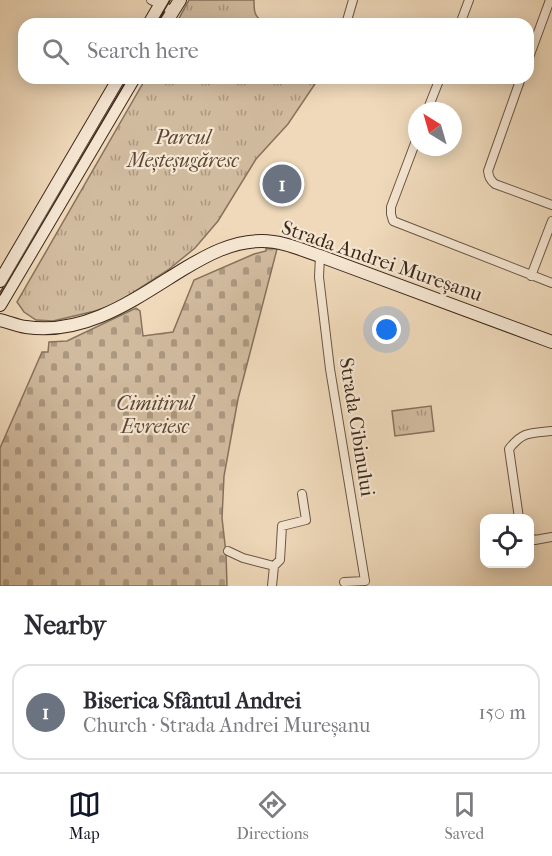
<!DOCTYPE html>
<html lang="en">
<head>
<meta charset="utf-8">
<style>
	:root { --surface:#fff; --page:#f7f7f7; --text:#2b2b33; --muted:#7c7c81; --line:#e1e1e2; --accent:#111827 }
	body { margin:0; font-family:"IM FELL French Canon",serif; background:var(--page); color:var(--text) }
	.controls { position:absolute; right:18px; bottom:18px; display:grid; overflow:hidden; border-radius:12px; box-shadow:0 3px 15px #0003 }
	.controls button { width:54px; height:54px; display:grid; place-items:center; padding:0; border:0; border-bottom:2px solid var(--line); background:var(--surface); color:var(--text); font:30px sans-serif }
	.compass { position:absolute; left:408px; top:102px; width:54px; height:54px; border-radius:50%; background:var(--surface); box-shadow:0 3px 15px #0003; rotate:323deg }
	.you { position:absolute; left:387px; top:330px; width:21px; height:21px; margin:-15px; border:4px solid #fff; border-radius:50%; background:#1a73e8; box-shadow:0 0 0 9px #1a73e833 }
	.badge { display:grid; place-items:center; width:39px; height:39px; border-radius:50%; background:var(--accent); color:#fff; font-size:20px; font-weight:700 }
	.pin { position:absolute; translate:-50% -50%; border:3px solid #fff; box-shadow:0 2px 6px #0006 }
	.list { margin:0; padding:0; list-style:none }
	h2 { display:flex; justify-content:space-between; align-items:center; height:78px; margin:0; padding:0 24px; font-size:26px }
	h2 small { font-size:20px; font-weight:400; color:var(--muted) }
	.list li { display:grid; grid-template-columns:39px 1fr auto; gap:18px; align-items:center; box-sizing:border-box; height:96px; margin:0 12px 12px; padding:0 12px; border:2px solid var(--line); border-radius:18px }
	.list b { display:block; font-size:22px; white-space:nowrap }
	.list p { margin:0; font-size:20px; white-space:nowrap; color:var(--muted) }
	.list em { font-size:20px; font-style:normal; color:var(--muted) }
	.icon { flex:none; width:33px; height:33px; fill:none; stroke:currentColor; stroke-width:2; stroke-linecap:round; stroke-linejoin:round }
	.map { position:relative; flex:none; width:552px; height:586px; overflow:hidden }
	.search { position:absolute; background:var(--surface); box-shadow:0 3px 15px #0003; left:18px; right:18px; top:18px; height:66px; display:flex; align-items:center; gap:15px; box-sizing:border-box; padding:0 21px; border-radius:18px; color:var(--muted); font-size:22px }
	.sheet { height:186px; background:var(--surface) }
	nav { display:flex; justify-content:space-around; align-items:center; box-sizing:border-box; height:84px; border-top:2px solid var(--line); background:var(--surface); font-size:16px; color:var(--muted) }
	nav a { display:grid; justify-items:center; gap:3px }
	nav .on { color:var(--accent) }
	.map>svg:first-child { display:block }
	.grass { fill:url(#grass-tufts); stroke:#87725d; stroke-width:1.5 }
	.cemetery { fill:url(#cemetery-stones); stroke:#87725d; stroke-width:1.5 }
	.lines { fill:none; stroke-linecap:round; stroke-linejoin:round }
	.street-casing { stroke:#6a5543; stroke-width:10 }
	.secondary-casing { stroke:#3d291b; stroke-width:14 }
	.street { stroke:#f5e6d2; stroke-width:8 }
	.secondary { stroke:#f5e6d2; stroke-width:12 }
	.tram { stroke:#3d291b; stroke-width:1.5 }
	.labels { text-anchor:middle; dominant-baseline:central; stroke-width:4.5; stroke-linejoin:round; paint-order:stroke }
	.park-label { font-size:20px; font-style:italic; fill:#5b4635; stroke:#f5e6d2 }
	.street-label { font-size:20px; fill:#3d291b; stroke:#f5e6d2 }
</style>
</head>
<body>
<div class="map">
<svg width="552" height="586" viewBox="0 0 552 586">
	<defs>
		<pattern id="grass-tufts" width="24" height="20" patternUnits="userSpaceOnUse" patternTransform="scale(1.5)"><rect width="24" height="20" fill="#d1bb9f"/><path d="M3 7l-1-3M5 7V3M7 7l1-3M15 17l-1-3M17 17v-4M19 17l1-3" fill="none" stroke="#ab9881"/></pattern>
		<pattern id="cemetery-stones" width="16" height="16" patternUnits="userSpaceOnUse" patternTransform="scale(1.5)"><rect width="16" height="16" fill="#d1bb9f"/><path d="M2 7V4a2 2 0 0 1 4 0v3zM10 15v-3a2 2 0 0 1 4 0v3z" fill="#ab9881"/></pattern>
	</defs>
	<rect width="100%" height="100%" fill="#efd9ba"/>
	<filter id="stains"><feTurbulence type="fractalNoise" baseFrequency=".00333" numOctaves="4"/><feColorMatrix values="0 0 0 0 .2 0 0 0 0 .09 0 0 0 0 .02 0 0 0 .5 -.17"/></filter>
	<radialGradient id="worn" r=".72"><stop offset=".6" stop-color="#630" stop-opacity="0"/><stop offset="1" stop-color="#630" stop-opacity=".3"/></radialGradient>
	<!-- grass -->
	<path class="grass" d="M189,0H254C254,11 254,16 263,22V24H176Z
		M146,78H319L288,124L256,159L218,221L195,248L168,270L114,305L95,311L53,321L36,320L24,312L17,302Z
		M431,406L434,431L395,436L392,411Z"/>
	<!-- cemetery -->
	<path class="cemetery" d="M266,248L277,249L238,399L224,476L222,518L226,553L227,586H0V448L42,352H48L49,342L67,341L136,308L140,311L143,336L173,332L194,280L254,254L266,251Z"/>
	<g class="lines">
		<!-- street casing -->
		<g class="street-casing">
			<path id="street" d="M151,0L173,11
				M346,24L353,0
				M460,24L469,0
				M528,60L550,0
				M521,78L488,171C489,177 490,180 495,184L552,205
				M427,111L440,78
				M417,138L391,207V214L393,221L552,283
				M320,256L319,277L330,369L365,581L344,582
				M531,276L552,221
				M519,518L509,449C523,431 531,433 552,431
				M530,538L535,540L552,537
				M228,551L243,558L274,566
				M274,566L280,560L282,526L306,520L302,494
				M272,586L274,566"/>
		</g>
		<!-- secondary casing -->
		<g class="secondary-casing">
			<path id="secondary" d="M149,24L163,0
				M165,24L180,0
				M0,281L119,78
				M0,305L134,78
				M0,320C9,322 17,326 26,327C85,336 135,299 182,270C207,255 232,241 262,241C282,241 302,250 320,256L552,342"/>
		</g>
		<!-- street -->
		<use href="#street" class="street"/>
		<!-- secondary -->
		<use href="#secondary" class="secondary"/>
		<!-- tram -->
		<path class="tram" d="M156,24L170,0
			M0,295L128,78"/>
	</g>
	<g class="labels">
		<!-- park labels -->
		<g class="park-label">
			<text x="183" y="137">Parcul<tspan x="183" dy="23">Meșteșugăresc</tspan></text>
			<text x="155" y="403">Cimitirul<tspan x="155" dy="23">Evreiesc</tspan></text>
		</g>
		<!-- street labels -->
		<g class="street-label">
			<text transform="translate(382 261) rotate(19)">Strada Andrei Mureșanu</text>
			<text transform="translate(357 427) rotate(81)">Strada Cibinului</text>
		</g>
	</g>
	<rect width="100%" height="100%" filter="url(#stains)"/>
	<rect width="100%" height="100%" fill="url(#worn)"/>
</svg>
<div class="controls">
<button><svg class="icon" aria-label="locate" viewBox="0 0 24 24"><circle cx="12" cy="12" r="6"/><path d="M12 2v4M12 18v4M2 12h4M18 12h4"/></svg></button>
</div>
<svg class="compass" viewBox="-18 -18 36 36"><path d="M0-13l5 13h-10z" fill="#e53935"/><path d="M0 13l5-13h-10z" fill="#7c7c81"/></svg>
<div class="you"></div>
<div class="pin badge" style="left:282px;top:184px;background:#6b7280">1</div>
<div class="search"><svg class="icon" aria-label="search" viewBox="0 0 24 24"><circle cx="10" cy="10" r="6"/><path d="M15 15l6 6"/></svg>Search here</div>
</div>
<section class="sheet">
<h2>Nearby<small></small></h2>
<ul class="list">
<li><span class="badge" style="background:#6b7280">1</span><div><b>Biserica Sfântul Andrei</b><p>Church · Strada Andrei Mureșanu</p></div><em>150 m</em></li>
</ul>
</section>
<nav>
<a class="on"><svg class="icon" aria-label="map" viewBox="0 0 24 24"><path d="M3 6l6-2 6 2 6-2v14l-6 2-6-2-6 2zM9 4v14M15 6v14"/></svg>Map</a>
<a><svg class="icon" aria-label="directions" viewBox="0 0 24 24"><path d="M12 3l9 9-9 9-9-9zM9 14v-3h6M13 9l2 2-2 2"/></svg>Directions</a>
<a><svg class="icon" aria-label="saved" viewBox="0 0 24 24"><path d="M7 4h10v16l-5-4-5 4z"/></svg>Saved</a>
</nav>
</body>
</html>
